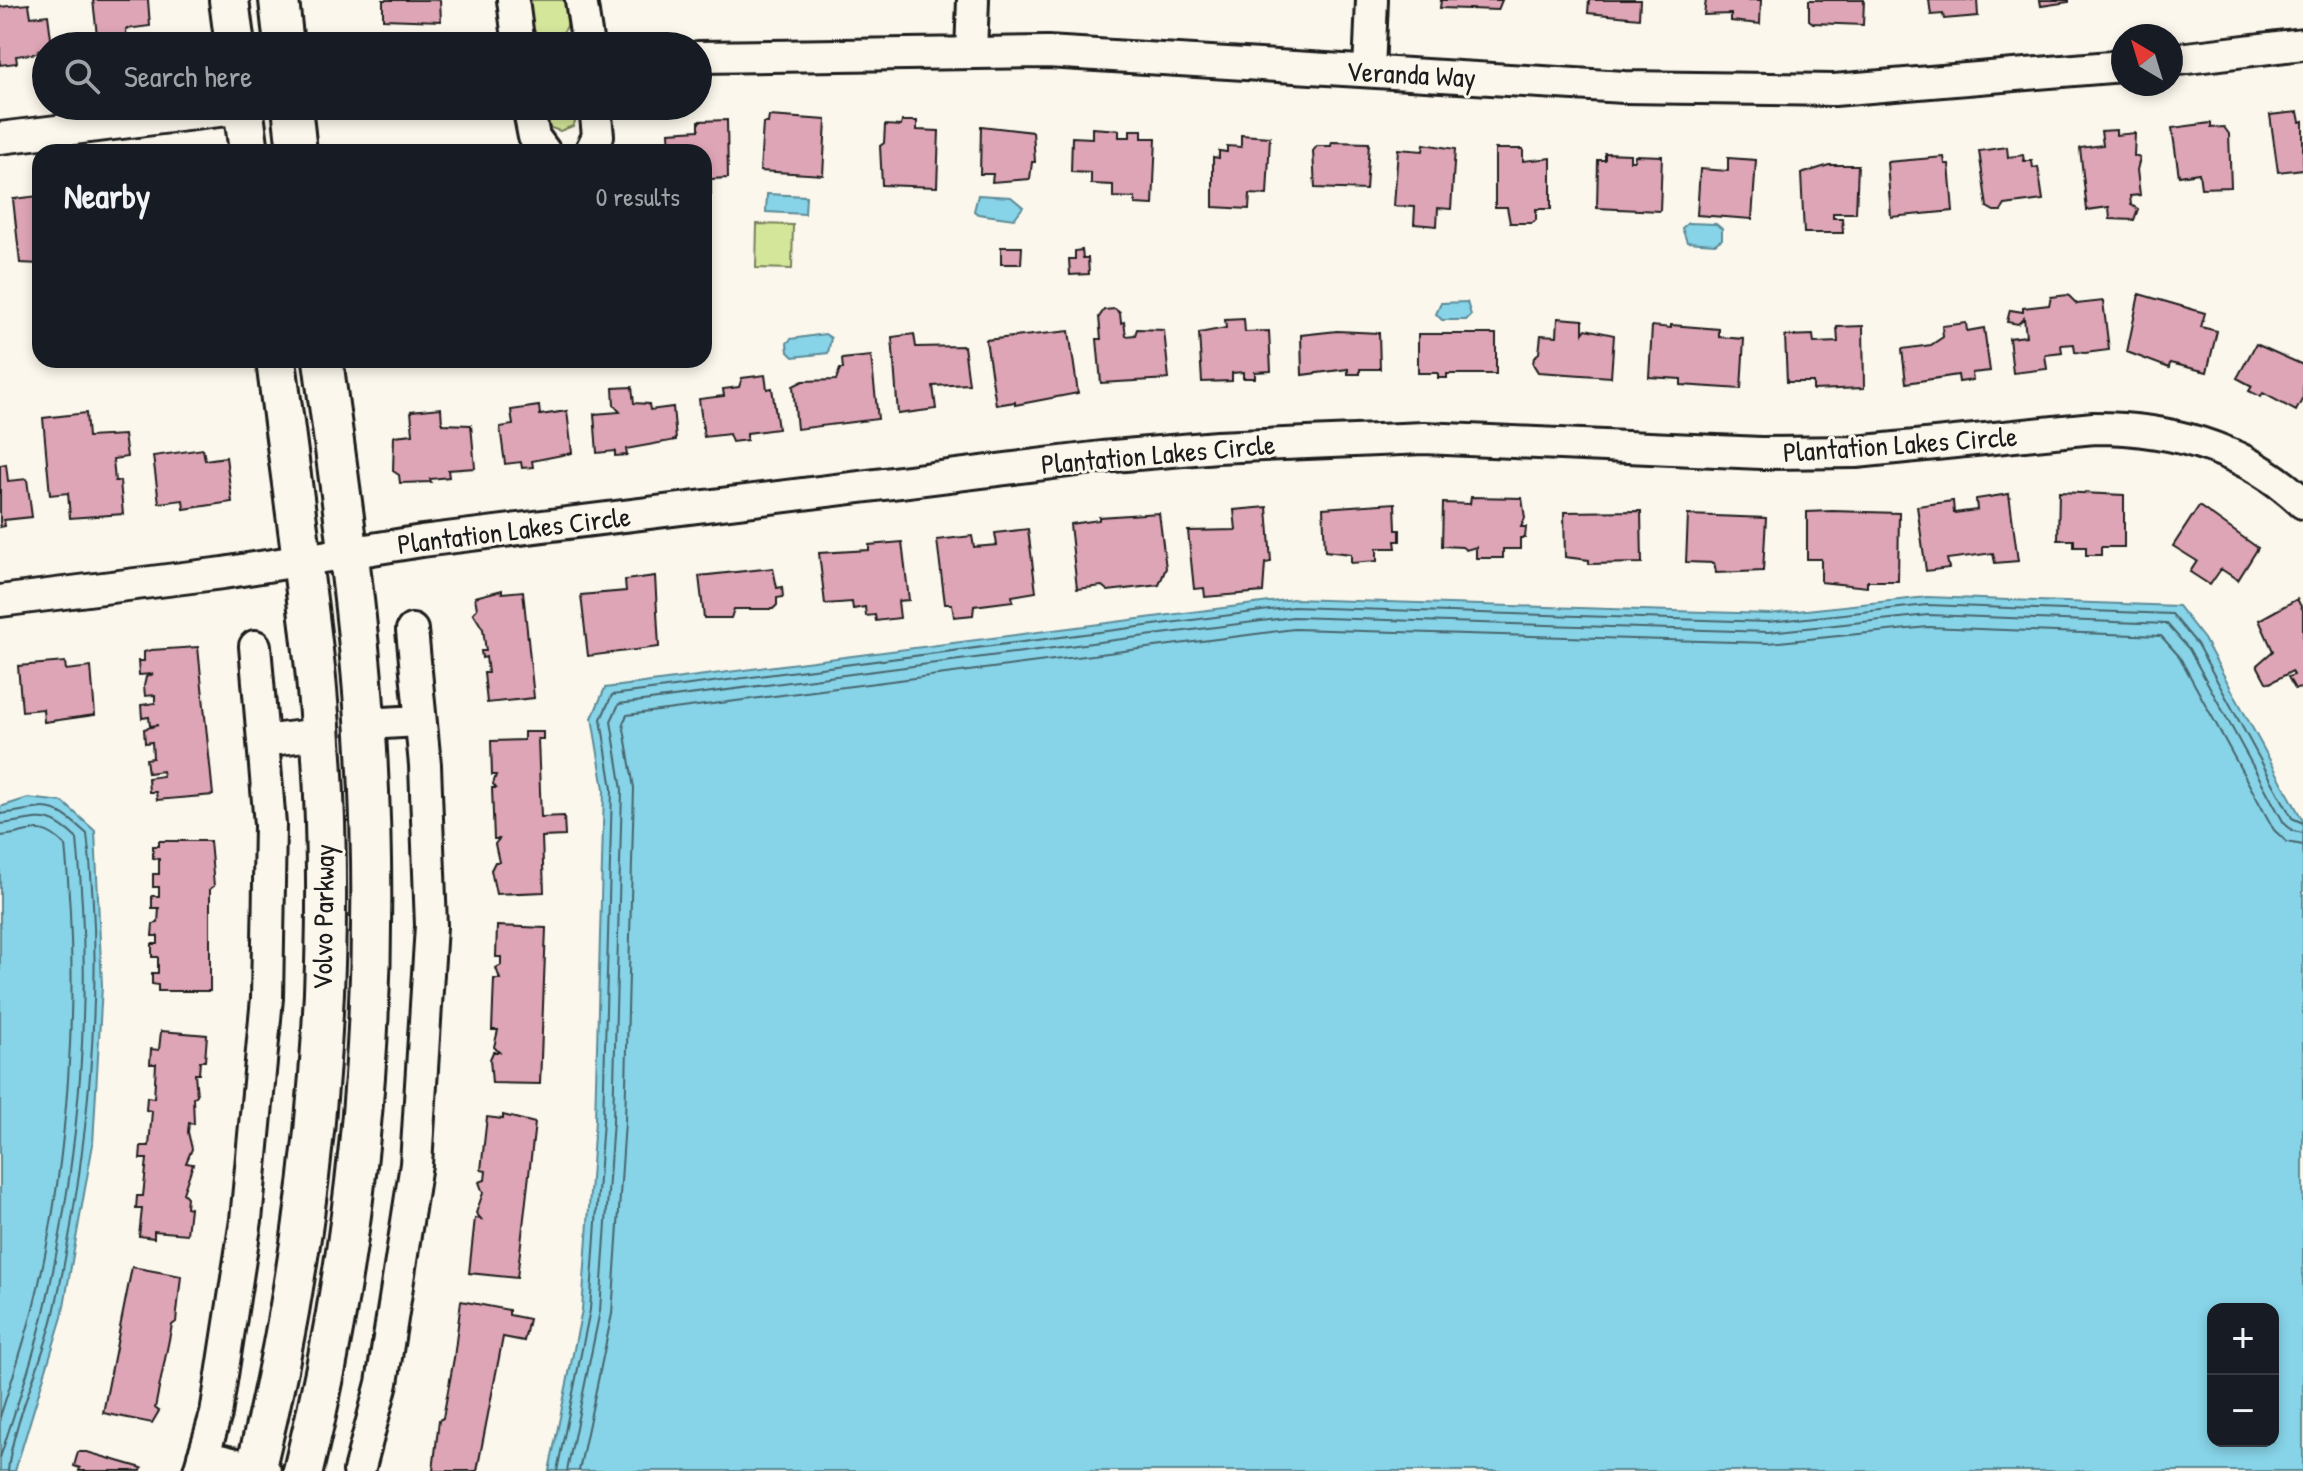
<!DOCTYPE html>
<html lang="en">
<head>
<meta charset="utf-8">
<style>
	:root { --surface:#171b24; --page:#20242c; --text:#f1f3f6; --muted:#9ea1a6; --line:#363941 }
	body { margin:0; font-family:"Patrick Hand",sans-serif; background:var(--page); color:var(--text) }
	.controls { position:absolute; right:24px; bottom:24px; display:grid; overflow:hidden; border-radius:16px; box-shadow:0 4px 12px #0003 }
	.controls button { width:72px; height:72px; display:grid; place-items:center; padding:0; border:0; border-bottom:2px solid var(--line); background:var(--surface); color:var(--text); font:40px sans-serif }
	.compass { position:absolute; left:2111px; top:24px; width:72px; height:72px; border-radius:50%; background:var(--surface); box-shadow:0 4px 12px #0003; rotate:322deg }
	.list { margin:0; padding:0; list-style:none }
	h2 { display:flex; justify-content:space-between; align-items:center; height:104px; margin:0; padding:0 32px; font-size:34px }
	h2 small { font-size:26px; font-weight:400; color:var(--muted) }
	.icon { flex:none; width:44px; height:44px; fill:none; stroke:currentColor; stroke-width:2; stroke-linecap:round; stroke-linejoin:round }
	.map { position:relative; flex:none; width:2303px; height:1471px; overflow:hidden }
	.search { position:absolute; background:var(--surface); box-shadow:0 4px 12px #0003; left:32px; top:32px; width:680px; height:88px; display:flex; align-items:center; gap:20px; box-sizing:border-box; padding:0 28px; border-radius:44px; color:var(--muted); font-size:30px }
	.panel { position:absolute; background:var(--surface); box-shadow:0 4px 12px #0003; left:32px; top:144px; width:680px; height:224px; border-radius:24px }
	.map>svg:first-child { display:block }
	.green { fill:#d4e69a; stroke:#78815b; stroke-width:2 }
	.water { fill:#87d3e7; stroke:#5c8a96; stroke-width:2; fill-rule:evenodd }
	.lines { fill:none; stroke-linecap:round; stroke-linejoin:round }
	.shore { stroke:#47656d; stroke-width:2 }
	.building { fill:#dea5b6; stroke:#1c1c1c; stroke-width:2 }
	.minor-casing { stroke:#1c1c1c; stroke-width:36 }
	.major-casing { stroke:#1c1c1c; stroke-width:44 }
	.minor { stroke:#fbf7ec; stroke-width:30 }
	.major { stroke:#fbf7ec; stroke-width:38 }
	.labels { text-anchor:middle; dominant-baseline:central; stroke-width:6; stroke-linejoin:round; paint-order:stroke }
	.street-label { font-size:28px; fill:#1c1c1c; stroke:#fbf7ec }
</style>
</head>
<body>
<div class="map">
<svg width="2303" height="1471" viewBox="0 0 2303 1471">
	<rect width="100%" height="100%" fill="#fbf7ec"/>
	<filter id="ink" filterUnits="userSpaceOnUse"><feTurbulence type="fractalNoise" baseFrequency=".0125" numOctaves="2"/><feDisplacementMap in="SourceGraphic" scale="16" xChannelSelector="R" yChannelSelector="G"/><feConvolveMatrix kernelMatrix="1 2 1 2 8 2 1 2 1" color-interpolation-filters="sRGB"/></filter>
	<g filter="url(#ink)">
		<!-- green -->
		<path class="green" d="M525,0H568C570,18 571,33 551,39C528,34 529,20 525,0Z
			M536,106H582L573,126L560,131L545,126Z
			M757,224L793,225L792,269L756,268Z"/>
		<!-- water -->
		<path class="water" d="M767,194L806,196L805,214L766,212Z
			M978,195L1011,197L1023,207L1014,219L978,214L974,211Z
			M1688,223L1716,224L1722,229V239L1715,244L1687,242L1682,228Z
			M1467,302L1471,315L1466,320H1442L1436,314L1441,303Z
			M825,334L831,338L828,353L793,357L788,352L787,343L791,339Z
			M1927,597L2178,606L2204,639L2303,821V1471H549L582,1310L595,1120L604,789L592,718L605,688L1293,599L1769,614ZM2273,1309V1441H2213V1309Z
			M28,798L63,802L95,831L102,986L93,1144L62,1317L15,1471H0V807Z"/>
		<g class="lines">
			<!-- shore -->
			<path class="shore" d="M0,814C48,809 47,797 87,834C106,987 87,1164 54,1313C43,1362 12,1424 8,1471
				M0,824C38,821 45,808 77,839C93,996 80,1159 44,1312C33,1361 15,1410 0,1458
				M0,836C31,834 39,819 65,845C80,992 69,1168 32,1312C23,1347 11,1382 0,1417
				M557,1471L590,1310L603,1120L612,789L601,719L612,695L1293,607L1768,622L1927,605L2172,614L2197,644L2292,818L2303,823
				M567,1471L600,1311L613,1120L622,790L611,721L619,704L1293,617L1768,632L1928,615L2167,624L2189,649L2284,823L2293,831L2303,833
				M579,1471L612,1314L625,1122L634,788L623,723L627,715L1294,629L1768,643L1928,627L2161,636L2179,656L2274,830L2287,842L2303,845"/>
		</g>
		<!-- building -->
		<path class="building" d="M93,0H148L150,26L126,29L127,41L98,44Z
			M383,0H440L441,21L383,19Z
			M1441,0H1502L1498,10L1440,8Z
			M1589,0H1640L1639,18L1588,13Z
			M1706,0H1761L1760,24L1731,21V14L1704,15Z
			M1809,0H1864L1863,25L1813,23L1809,20Z
			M1929,0H1977L1978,16L1944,19L1943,14L1931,15Z
			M2040,0H2069V2L2041,6Z
			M29,4L31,17L48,15L52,46L38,50L39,53L16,56L17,63L0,65V7Z
			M2298,112L2300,122L2303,121V169L2278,172L2270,115Z
			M769,116L826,120L823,175L760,171L763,123H768Z
			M727,120L728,178L711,179V195H704V152H670L669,132L699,130V121Z
			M902,121H917V130L939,131L937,187L882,185L880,146L884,143L885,125L901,126Z
			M2211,123V128L2224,127L2229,134L2231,187L2201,188L2199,173L2179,176L2172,128Z
			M981,126L1033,132L1035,162H1032L1030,179L992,182L993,174H980Z
			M1092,128L1119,130V137H1130V130H1142V138H1156L1153,205L1135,204V198L1113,197V185L1091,184V173L1071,172L1072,137L1092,138Z
			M2116,130V135L2135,133L2134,156L2140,158L2137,170L2140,195L2130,196L2131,205L2138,209L2134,220L2110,219L2109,207L2087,210L2080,148L2103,145L2101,131Z
			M1241,135L1270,137L1267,195L1250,194L1249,209L1213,207V157L1219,158V151L1227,152V146L1241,147Z
			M1332,142L1369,143L1366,190L1315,188L1313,151L1317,146H1331Z
			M1424,144L1455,149L1451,209L1438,208L1437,226L1414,224L1415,207L1394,206L1398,149L1423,151Z
			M2007,147L2008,157L2023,155L2024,161H2032L2033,168L2038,167L2043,200L2005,205L2001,211H1994L1987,207L1979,151Z
			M1495,149H1523V161L1551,158V209H1536V220L1532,223H1510L1507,207H1495Z
			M1605,153L1630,154V161H1634L1635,155L1662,156L1660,211L1597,208L1598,160H1605Z
			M1944,157L1945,164H1949L1953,211L1891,217L1887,162Z
			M1728,158L1756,160L1752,219L1697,215L1700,169L1728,171Z
			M1829,165H1858L1856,213H1833V218H1842L1843,233H1804L1801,174Z
			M38,196L40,264L20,263L13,199Z
			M1001,247H1022L1021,264H1001Z
			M1082,250L1083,258H1088L1089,274L1070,275L1069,259H1075V251Z
			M2139,294L2205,313L2201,327L2217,331L2207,372L2170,363L2169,368L2127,352Z
			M2068,295L2077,304L2103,301L2109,350L2085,353L2075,352L2074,344L2061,345L2062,353L2045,355L2047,369L2013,373L2009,338L2026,336L2024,318L2018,324L2007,322L2010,310L2023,312V308L2049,305L2051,297Z
			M1115,309L1120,313L1121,323L1124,322L1126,336L1135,335L1137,329L1164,330L1169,379L1101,383L1097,339H1101L1099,317L1104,310Z
			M1558,318L1583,320V333L1586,329L1614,335L1611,377L1538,372L1533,364L1534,357L1539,353L1541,335L1557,336Z
			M1244,319L1245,332L1269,331L1271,371L1255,372V378H1243V372L1232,373V381L1202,382L1199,333L1226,328L1225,320Z
			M1966,323L1967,331L1984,328L1990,371L1972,373L1973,380L1959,382L1958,375L1906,383L1902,349L1931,345L1943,337L1942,326Z
			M1671,325L1719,329V337L1744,339L1741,389L1681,385V379L1649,377L1652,326L1671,328Z
			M1863,326L1864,388L1813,390V382H1787L1785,336L1813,335L1814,343L1838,342L1837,327Z
			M1069,331L1078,393L1015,405V402L996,405L986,340Z
			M1337,331L1379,333L1380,369H1360V374H1348V369L1302,375L1301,335Z
			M914,334L916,347L964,346L969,384L933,386L936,409L898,414L892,337Z
			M1418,334H1496V374H1447V378H1438V373H1418Z
			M2256,344L2303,365V398L2296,411L2263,393L2261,397L2249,391L2252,386L2237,378Z
			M871,356L878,419L797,429L793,386L803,381L836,380L840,369H843L842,359Z
			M765,375L767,389L772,388L778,429L747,433V440L732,442L729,434L704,437L699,399L724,396L723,389L739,387L742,378Z
			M632,387L634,403L649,404L650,410L673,407L676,440L626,449L627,455L615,456V451L597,453L594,414L620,412L614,405L613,388Z
			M539,406L540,415L567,411L572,453L532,461L533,467L522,468L521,462L505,464L500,427L513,425L511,410Z
			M441,408L442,424L471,425L475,468L448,470L449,477L430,479L431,482L400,483L399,475L393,471L394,436L413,434L411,411Z
			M86,413L88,437L124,435L127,457L113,459L115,481H120L123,514L70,518L68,493L50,495L43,418Z
			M203,449L205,460L226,457L232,502L184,509L183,500L159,503L153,456Z
			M6,464L8,481L27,479L32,517L4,520L5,526L0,527V465Z
			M2059,492L2124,495V547H2101V555H2086V547H2074V540H2058Z
			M2009,494L2018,561L1995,563L1993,553L1947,559L1949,568L1926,571L1917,506L1953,501L1954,513L1977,510L1976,499Z
			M1471,497L1522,498L1525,518L1521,527H1526L1525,538H1520V549H1503V558H1476V547L1466,550L1462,547L1442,546L1443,503L1470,504Z
			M1395,503L1396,530H1400V541H1395L1396,548H1377V561L1351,563V554L1325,551L1323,508Z
			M2199,506L2258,548L2238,580L2221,569L2210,585L2190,572L2197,561L2173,546Z
			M1267,507L1271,562L1265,563L1263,592L1205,597L1204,588L1194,589L1188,531L1236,530L1234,510Z
			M1641,511L1642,563L1589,564V560L1565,557L1564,512Z
			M1832,511L1899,513L1898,581H1867V587L1821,582V559H1807V512Z
			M1159,513L1166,568L1159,585L1108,591L1102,586L1077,589L1070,524L1099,520V517Z
			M1688,515L1766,518L1763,571L1716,573L1714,563L1686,562Z
			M1028,529L1036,592L1012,596L1013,601L974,606L973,615L954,617L952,604H945L937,540L972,536L974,547L997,545L995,533Z
			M902,542L909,600L898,601L900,618L876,621L875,615L866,616L865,607L853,609L852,602L825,604L819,553L869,550V545Z
			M773,568L777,588L782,587L783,597L777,598V605L773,609H734L731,618H704L699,576Z
			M655,576L659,647L588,656L581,595L626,591L625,580Z
			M502,590V593L523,591L534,698L487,703L484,673H488L486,657L482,658L481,651H486L483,629L473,613L477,609L475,597Z
			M2297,599L2303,610V688L2295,689L2288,677L2294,675L2292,671L2270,683L2266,682L2257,665L2273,651L2259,620Z
			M198,647L213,795L157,800L156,792H149L148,778L163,776L162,771L148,773L146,759L153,758L152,742L145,743L144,729L158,725L150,726L149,717L142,718L141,705L155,703V695L145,696L144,686L146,677L153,674L139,675L138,661H144V652L151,650Z
			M65,662L66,670L91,667L95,715L44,722L43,709L22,711L18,666Z
			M524,732H543V739H538L541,817L564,816L565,836L542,837L544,892L496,894L491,870L495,862H499L495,844L499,839H494L492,788H496L493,784L496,775H492L491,741L524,740Z
			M159,841H210L214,886L210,889V991H158V985L152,984V973H158V957H152V944H158V936H152L153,924L158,923L159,908H152V896H159V887H153V874H159V859L153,858V846H159Z
			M497,926L546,928L540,1084L492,1083L490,1059L493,1052H499L494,1047L498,1030H492L494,979H500L496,968L501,965V957H496Z
			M161,1031L207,1035L205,1061H200L199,1074H195L197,1095L193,1098L194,1124L189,1123L188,1132L192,1149L186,1163L193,1164L183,1193L187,1197L186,1207L190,1208L187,1234L154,1231V1238L139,1236L142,1209H136L137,1196H143L147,1159H140L141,1146H149L152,1111L146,1110L147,1097L154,1098L156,1064H150L151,1049L159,1050Z
			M503,1115L535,1123L517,1278L469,1273L475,1218L481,1219L476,1213L483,1193L479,1182L485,1180L486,1171L481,1170L487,1117L503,1119Z
			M132,1267L181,1276L176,1322L172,1325L155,1408L159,1411L152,1423L103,1413Z
			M461,1301L509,1310V1315L529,1319L524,1341L503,1337L477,1471H433L439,1420L443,1418L454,1358Z
			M78,1452H87L142,1468L141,1471H79L80,1468L74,1466Z"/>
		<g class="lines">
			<!-- minor casing -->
			<g class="minor-casing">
				<path id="minor" d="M513,0L519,46
					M581,0L588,46
					M971,52L973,0
					M698,57L1047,52L1624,87L1834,90L2123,66
					M2171,60L2303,44
					M1369,71L1372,0
					M528,106L534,137L545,152
					M0,138L243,108
					M590,152L598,136L595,106
					M0,601L223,573L422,541L1102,457L1217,447L1424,438L1761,453L1856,452L2094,428C2172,428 2246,449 2303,503
					M366,724L419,721
					M263,741L320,734
					M203,1456L265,1471
					M199,1471L216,1414L246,1220L267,998L270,825L255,646
					M359,1471L382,1383L416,1164L431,926L425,765L412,630"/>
			</g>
			<!-- major casing -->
			<g class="major-casing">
				<path id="major" d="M229,0L235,46
					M279,0L284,46
					M243,106L249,152
					M292,106L297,152
					M255,1471C319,1214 341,942 316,678C305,572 289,466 276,360
					M303,1471C361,1235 381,993 367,751C360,620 340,489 323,360"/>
			</g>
			<!-- minor -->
			<use href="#minor" class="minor"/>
			<!-- major -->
			<use href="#major" class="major"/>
		</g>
	</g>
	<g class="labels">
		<!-- street labels -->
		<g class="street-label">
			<text transform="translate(1411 74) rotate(3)">Veranda Way</text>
			<text transform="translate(1900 444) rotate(-4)">Plantation Lakes Circle</text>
			<text transform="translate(1158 454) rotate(-5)">Plantation Lakes Circle</text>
			<text transform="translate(514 530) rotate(-7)">Plantation Lakes Circle</text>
			<text transform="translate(323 917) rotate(-89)">Volvo Parkway</text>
		</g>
	</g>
</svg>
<div class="controls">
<button>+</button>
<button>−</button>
</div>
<svg class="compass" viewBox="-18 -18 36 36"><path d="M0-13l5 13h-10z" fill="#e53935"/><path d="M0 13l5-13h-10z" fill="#9ea1a6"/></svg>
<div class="search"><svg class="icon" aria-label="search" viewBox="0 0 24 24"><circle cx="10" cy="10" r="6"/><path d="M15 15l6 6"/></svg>Search here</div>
<section class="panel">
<h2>Nearby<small>0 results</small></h2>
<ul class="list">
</ul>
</section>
</div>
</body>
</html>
